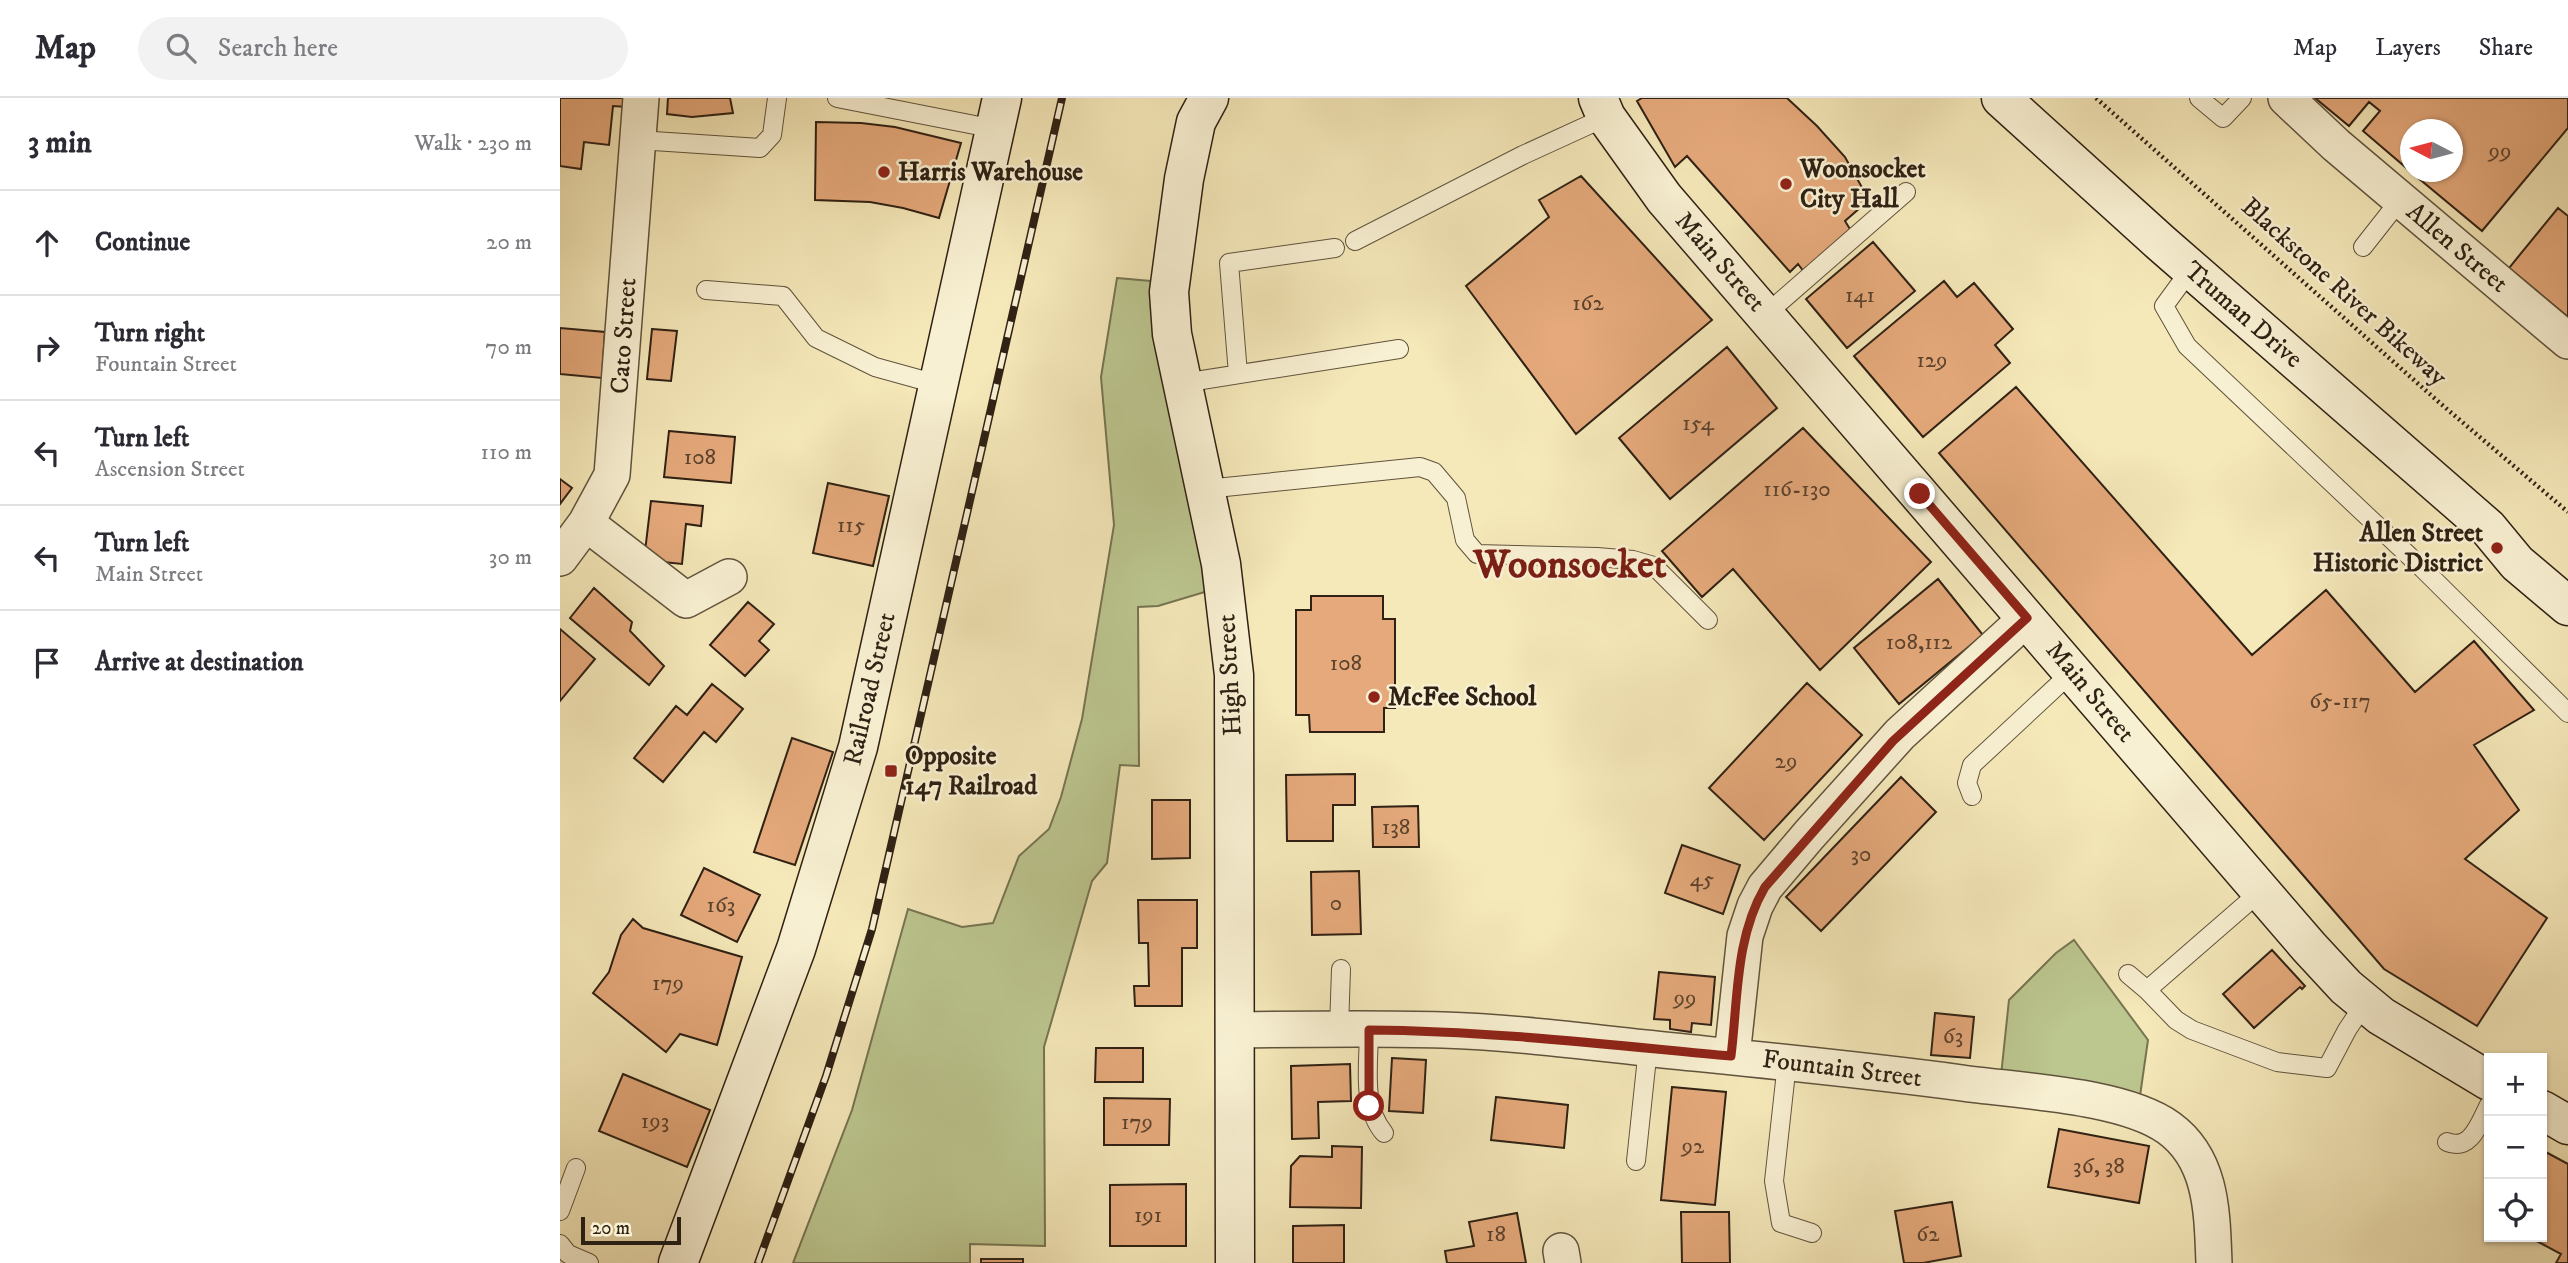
<!DOCTYPE html>
<html lang="en">
<head>
<meta charset="utf-8">
<style>
	:root { --surface:#fff; --page:#f2f2f3; --text:#2b2b33; --muted:#7c7c81; --line:#e1e1e2 }
	body { margin:0; font-family:"IM FELL DW Pica",serif; background:var(--page); color:var(--text) }
	.controls { position:absolute; right:21px; bottom:21px; display:grid; overflow:hidden; border-radius:0px; box-shadow:0 2px 5px #0004 }
	.controls button { width:63px; height:63px; display:grid; place-items:center; padding:0; border:0; border-bottom:2px solid var(--line); background:var(--surface); color:var(--text); font:35px sans-serif }
	.compass { position:absolute; left:1840px; top:21px; width:63px; height:63px; border-radius:50%; background:var(--surface); box-shadow:0 2px 5px #0004; rotate:276deg }
	.scale { position:absolute; left:21px; bottom:18px; width:100px; box-sizing:border-box; padding-left:7px; border:4px solid #2f2114; border-top:0; font-size:19px; line-height:24px; white-space:nowrap; color:#2f2114; -webkit-text-stroke:5px #f8f0d2; paint-order:stroke }
	.stop { position:absolute; width:21px; height:21px; margin:-16px; border:5px solid #8f2418; border-radius:50%; background:#fff }
	.stop.end { background:#8f2418; border-color:#fff; box-shadow:0 2px 7px #0008 }
	.list { margin:0; padding:0; list-style:none }
	h2 { display:flex; justify-content:space-between; align-items:center; height:91px; margin:0; padding:0 28px; font-size:30px }
	h2 small { font-size:23px; font-weight:400; color:var(--muted) }
	.list li { display:grid; grid-template-columns:46px 1fr auto; gap:21px; align-items:center; box-sizing:border-box; height:105px; padding:0 28px; border-top:2px solid var(--line) }
	.list b { display:block; font-size:26px; white-space:nowrap }
	.list p { margin:0; font-size:23px; white-space:nowrap; color:var(--muted) }
	.list em { font-size:23px; font-style:normal; color:var(--muted) }
	.icon { flex:none; width:38px; height:38px; fill:none; stroke:currentColor; stroke-width:2; stroke-linecap:round; stroke-linejoin:round }
	.map { position:relative; flex:none; width:2008px; height:1165px; overflow:hidden }
	header { display:flex; align-items:center; gap:42px; box-sizing:border-box; height:98px; padding:0 35px; background:var(--surface); border-bottom:2px solid var(--line) }
	header strong { font-size:33px }
	nav { display:flex; gap:38px; margin-inline-start:auto; font-size:24px }
	.search { width:490px; height:63px; background:var(--page); display:flex; align-items:center; gap:18px; box-sizing:border-box; padding:0 24px; border-radius:38px; color:var(--muted); font-size:26px }
	main { display:flex }
	aside { flex:1; background:var(--surface) }
	.map>svg:first-child { display:block }
	.green { fill:#bcc68f; stroke:#767452; stroke-width:2 }
	.building { fill:#e5a97b; stroke:#2f2114; stroke-width:2 }
	.lines { fill:none; stroke-linecap:round; stroke-linejoin:round }
	.service-casing { stroke:#60533d; stroke-width:20 }
	.minor-casing { stroke:#60533d; stroke-width:38 }
	.secondary-casing { stroke:#2f2114; stroke-width:41 }
	.path { stroke:#2f2114; stroke-width:4.5; stroke-dasharray:2 3.5; stroke-linecap:butt }
	.service { stroke:#f8f0d2; stroke-width:18 }
	.minor { stroke:#f8f0d2; stroke-width:35 }
	.secondary { stroke:#f8f0d2; stroke-width:38 }
	.rail-casing { stroke:#2f2114; stroke-width:8 }
	.rail { stroke:#f8f0d2; stroke-width:5; stroke-dasharray:16; stroke-linecap:butt }
	.route { stroke:#8f2418; stroke-width:9 }
	.poi-dot { fill:#8f2418; stroke:#f8f0d2; stroke-width:2.5 }
	.labels { text-anchor:middle; dominant-baseline:central; stroke-width:5; stroke-linejoin:round; paint-order:stroke }
	.number-label { font-size:23px; fill:#5c432e }
	.poi-label { font-size:26px; font-weight:bold; fill:#2f2114; stroke:#f8f0d2; text-anchor:start }
	.street-label { font-size:26px; fill:#2f2114; stroke:#f8f0d2 }
	.town-label { font-size:40px; font-weight:bold; fill:#7a1f14; stroke:#f8f0d2 }
</style>
</head>
<body>
<header>
<strong>Map</strong>
<div class="search"><svg class="icon" aria-label="search" viewBox="0 0 24 24"><circle cx="10" cy="10" r="6"/><path d="M15 15l6 6"/></svg>Search here</div>
<nav><a>Map</a><a>Layers</a><a>Share</a></nav>
</header>
<main>
<aside>
<h2>3 min<small>Walk · 230 m</small></h2>
<ul class="list">
<li><svg class="icon" aria-label="ahead" viewBox="0 0 24 24"><path d="M12 20V5M6 11l6-6 6 6"/></svg><div><b>Continue</b></div><em>20 m</em></li>
<li><svg class="icon" aria-label="right" viewBox="0 0 24 24"><path d="M7 20v-9h11M14 6l5 5-5 5"/></svg><div><b>Turn right</b><p>Fountain Street</p></div><em>70 m</em></li>
<li><svg class="icon" aria-label="left" viewBox="0 0 24 24"><path d="M17 20v-9H6M10 6l-5 5 5 5"/></svg><div><b>Turn left</b><p>Ascension Street</p></div><em>110 m</em></li>
<li><svg class="icon" aria-label="left" viewBox="0 0 24 24"><path d="M17 20v-9H6M10 6l-5 5 5 5"/></svg><div><b>Turn left</b><p>Main Street</p></div><em>30 m</em></li>
<li><svg class="icon" aria-label="arrive" viewBox="0 0 24 24"><path d="M6 21V4h12l-3 4 3 4H6"/></svg><div><b>Arrive at destination</b></div></li>
</ul>
</aside>
<div class="map">
<svg width="2008" height="1165" viewBox="0 0 2008 1165">
	<rect width="100%" height="100%" fill="#f5e8b9"/>
	<filter id="stains"><feTurbulence type="fractalNoise" baseFrequency=".00286" numOctaves="4"/><feColorMatrix values="0 0 0 0 .2 0 0 0 0 .09 0 0 0 0 .02 0 0 0 .5 -.17"/></filter>
	<radialGradient id="worn" r=".72"><stop offset=".6" stop-color="#630" stop-opacity="0"/><stop offset="1" stop-color="#630" stop-opacity=".3"/></radialGradient>
	<!-- green -->
	<path class="green" d="M557,180L625,186L648,493L598,508L578,509L579,668L560,667L547,765L532,783L484,949L485,1148L410,1146V1165H233L292,1012L348,811L402,829L433,825L459,758L489,731L501,699L522,621L554,427L541,279Z
		M1514,842L1588,942L1578,1012L1440,987L1449,902L1496,855Z"/>
	<!-- building -->
	<path class="building" d="M0,0H68L67,9L53,8L49,47L24,44L21,71L0,68Z
		M108,0H170L173,15L132,19L107,16Z
		M1082,0H1227L1257,28L1285,59L1309,102L1285,123L1293,136L1247,178L1238,166L1230,174L1127,58L1115,69L1077,3Z
		M1755,0H2008V30L1922,133L1851,74H1892V32H1850V73L1803,33L1820,13L1809,4L1789,28Z
		M256,24L301,25L335,29L401,45L379,120L343,110L310,104L255,102Z
		M1021,78L1152,222L1016,336L906,188L989,119L979,102Z
		M1998,110L2008,118V219L1949,170Z
		M1313,144L1355,193L1287,250L1246,201Z
		M1384,183L1397,199L1414,185L1453,231L1435,247L1450,265L1363,339L1294,258Z
		M0,230L45,234L42,280L0,276Z
		M92,231L117,233L111,283L87,281Z
		M1167,249L1217,310L1110,401L1059,340Z
		M1456,289L1692,557L1766,492L1855,594L1914,543L1974,612L1914,647L1959,712L1905,761L1987,820L1917,928L1824,871L1379,355Z
		M1243,330L1371,464L1260,572L1173,471L1142,499L1102,453Z
		M109,333L175,339L171,385L104,379Z
		M0,381L12,390L0,406Z
		M268,385L329,398L313,468L253,455Z
		M91,403L143,408L141,428L126,426L122,466L84,462Z
		M1378,481L1423,537L1339,606L1294,550Z
		M34,490L72,524L70,533L104,568L89,587L10,520Z
		M751,498H823V521H835V610H824V634H750L749,617H736V512H751Z
		M188,504L214,526L199,543L209,552L185,578L150,547Z
		M0,531L35,561L0,603Z
		M1247,585L1302,637L1204,742L1149,690Z
		M152,586L183,611L156,644L144,634L103,684L74,660L116,608L127,617Z
		M232,640L273,654L235,767L194,754Z
		M795,676V707H773V743H727L726,677Z
		M1341,679L1376,714L1261,833L1226,799Z
		M592,702H630V760L592,761Z
		M858,708L859,749H813L812,709Z
		M1122,747L1180,767L1163,816L1105,795Z
		M144,770L200,797L177,844L121,817Z
		M799,773L801,836L752,837L751,774Z
		M578,802H637V850H622V908H575L574,888H589L588,845H579Z
		M73,821L83,830L182,859L157,947L120,936L106,954L33,895L49,874L61,837Z
		M1712,852L1745,888L1742,891L1740,889L1694,930L1663,896Z
		M1099,874L1155,879L1151,927L1132,925L1131,934L1110,931V922L1094,921Z
		M1375,915L1414,919L1410,960L1371,957Z
		M536,950H583V984H535Z
		M832,960L866,962L863,1015L829,1013Z
		M790,966L791,1003L758,1004L759,1040L732,1041L731,968Z
		M63,976L150,1012L127,1069L39,1033Z
		M1112,989L1166,994L1155,1107L1101,1102Z
		M936,999L1008,1007L1004,1050L931,1042Z
		M544,1000L610,1001L609,1047H544Z
		M1499,1031L1589,1048L1579,1105L1488,1089Z
		M772,1048L802,1049L801,1110L730,1109L731,1068L740,1058L772,1059Z
		M1982,1052L2008,1066V1165H1996L2001,1156L1969,1139H1982Z
		M626,1086V1148H550V1087Z
		M1392,1104L1401,1158L1363,1165H1344L1335,1113Z
		M1121,1114H1169L1170,1165H1122Z
		M957,1115L966,1165H887L885,1153L914,1148L909,1124Z
		M784,1127V1165H733V1128Z
		M421,1161H463V1165H421Z"/>
	<g class="lines">
		<!-- service casing -->
		<g class="service-casing">
			<path id="service" d="M277,0L435,31
				M1639,0L1663,20L1682,0
				M78,42L200,50L212,37L217,0
				M795,143L963,57L1046,19
				M1803,149L1840,102
				M1631,171L1604,208L1627,248L1863,471L2008,615
				M146,192L223,198L256,240L315,269L380,287
				M1205,217L1346,94
				M678,276L669,165L775,150
				M623,285L839,251
				M646,391L860,369L874,374L896,400L905,442L917,456L1037,459L1073,462L1094,468L1148,522
				M1412,698L1407,685L1412,667L1512,574
				M1701,793L1587,892L1616,922L1632,932L1717,964L1767,970L1787,932L1805,905
				M1568,876L1587,892
				M779,931L781,871
				M809,932C809,965 801,1008 824,1035
				M1227,965L1214,1083L1221,1125L1252,1135
				M1887,1044C1911,1054 1920,1024 1929,1007
				M1076,1063L1088,950
				M0,1113L16,1070
				M0,1146L8,1156L29,1165"/>
		</g>
		<!-- minor casing -->
		<g class="minor-casing">
			<path id="minor" d="M1726,0L1776,47L2008,243
				M26,425L126,502L169,479
				M0,460L26,425L52,377L81,0
				M675,932C744,931 814,930 883,932C951,934 1018,943 1085,950C1191,961 1297,971 1402,985C1459,993 1564,997 1609,1030C1653,1062 1652,1117 1654,1165
				M1172,958L1185,838L1195,808L1205,789L1249,737L1340,636L1467,520
				M1001,1153L1003,1165"/>
		</g>
		<!-- secondary casing -->
		<g class="secondary-casing">
			<path id="secondary" d="M649,0L636,24L624,81L609,194L612,236L661,466L674,577L675,1165
				M1038,0L1046,19L1104,100L1749,849L1786,889L1821,918L1929,983
				M1441,0L1601,145L1928,430L1957,465L2008,508
				M1982,1012L2008,1027
				M118,1165L236,851L298,649L442,0"/>
		</g>
		<!-- path -->
		<path class="path" d="M1536,0L1881,306L2008,414"/>
		<!-- service -->
		<use href="#service" class="service"/>
		<!-- minor -->
		<use href="#minor" class="minor"/>
		<!-- secondary -->
		<use href="#secondary" class="secondary"/>
		<!-- rail casing -->
		<g class="rail-casing">
			<path id="rail" d="M198,1165L266,978L312,831L502,0"/>
		</g>
		<!-- rail -->
		<use href="#rail" class="rail"/>
	</g>
	<g class="lines">
		<!-- route -->
		<path class="route" d="M809,1008V932C931,933 1051,947 1171,958C1178,902 1175,840 1205,789L1333,643L1467,520L1360,396"/>
	</g>
	<!-- markers -->
	<g class="poi-dot">
		<circle cx="324" cy="74" r="7"/>
		<circle cx="1226" cy="86" r="7"/>
		<circle cx="1937" cy="450" r="7"/>
		<circle cx="814" cy="599" r="7"/>
		<rect x="324" y="666" width="14" height="14" rx="3.5"/>
	</g>
	<g class="labels">
		<!-- number labels -->
		<g class="number-label">
			<text x="1940" y="53">99</text>
			<text x="1300" y="197">141</text>
			<text x="1028" y="205">162</text>
			<text x="1372" y="262">129</text>
			<text x="1138" y="325">154</text>
			<text x="140" y="359">108</text>
			<text x="1237" y="391">116-130</text>
			<text x="291" y="427">115</text>
			<text x="1359" y="544">108,112</text>
			<text x="786" y="565">108</text>
			<text x="1780" y="603">65-117</text>
			<text x="1226" y="663">29</text>
			<text x="836" y="729">138</text>
			<text x="1301" y="756">30</text>
			<text x="1142" y="781">45</text>
			<text x="776" y="805">0</text>
			<text x="161" y="807">163</text>
			<text x="108" y="885">179</text>
			<text x="1125" y="900">99</text>
			<text x="1393" y="938">63</text>
			<text x="95" y="1023">193</text>
			<text x="577" y="1024">179</text>
			<text x="1133" y="1048">92</text>
			<text x="1539" y="1068">36, 38</text>
			<text x="588" y="1117">191</text>
			<text x="936" y="1136">18</text>
			<text x="1368" y="1136">62</text>
		</g>
		<!-- poi labels -->
		<g class="poi-label">
			<text x="1240" y="71">Woonsocket<tspan x="1240" dy="30">City Hall</tspan></text>
			<text x="338" y="74">Harris Warehouse</text>
			<text x="1923" y="435" text-anchor="end">Allen Street<tspan x="1923" dy="30">Historic District</tspan></text>
			<text x="828" y="599">McFee School</text>
			<text x="345" y="658">Opposite<tspan x="345" dy="30">147 Railroad</tspan></text>
		</g>
		<!-- street labels -->
		<g class="street-label">
			<text transform="translate(1897 150) rotate(40)">Allen Street</text>
			<text transform="translate(1160 164) rotate(49)">Main Street</text>
			<text transform="translate(1784 194) rotate(42)">Blackstone River Bikeway</text>
			<text transform="translate(1683 217) rotate(41)">Truman Drive</text>
			<text transform="translate(64 238) rotate(-86)">Cato Street</text>
			<text transform="translate(670 577) rotate(-93)">High Street</text>
			<text transform="translate(310 591) rotate(-77)">Railroad Street</text>
			<text transform="translate(1530 594) rotate(50)">Main Street</text>
			<text transform="translate(1282 971) rotate(7)">Fountain Street</text>
		</g>
		<!-- town labels -->
		<g class="town-label">
			<text x="1010" y="468">Woonsocket</text>
		</g>
	</g>
	<rect width="100%" height="100%" filter="url(#stains)"/>
	<rect width="100%" height="100%" fill="url(#worn)"/>
</svg>
<div class="controls">
<button>+</button>
<button>−</button>
<button><svg class="icon" aria-label="locate" viewBox="0 0 24 24"><circle cx="12" cy="12" r="6"/><path d="M12 2v4M12 18v4M2 12h4M18 12h4"/></svg></button>
</div>
<svg class="compass" viewBox="-18 -18 36 36"><path d="M0-13l5 13h-10z" fill="#e53935"/><path d="M0 13l5-13h-10z" fill="#7c7c81"/></svg>
<div class="scale">20 m</div>
<div class="stop" style="left:809px;top:1008px"></div>
<div class="stop end" style="left:1360px;top:396px"></div>
</div>
</main>
</body>
</html>
